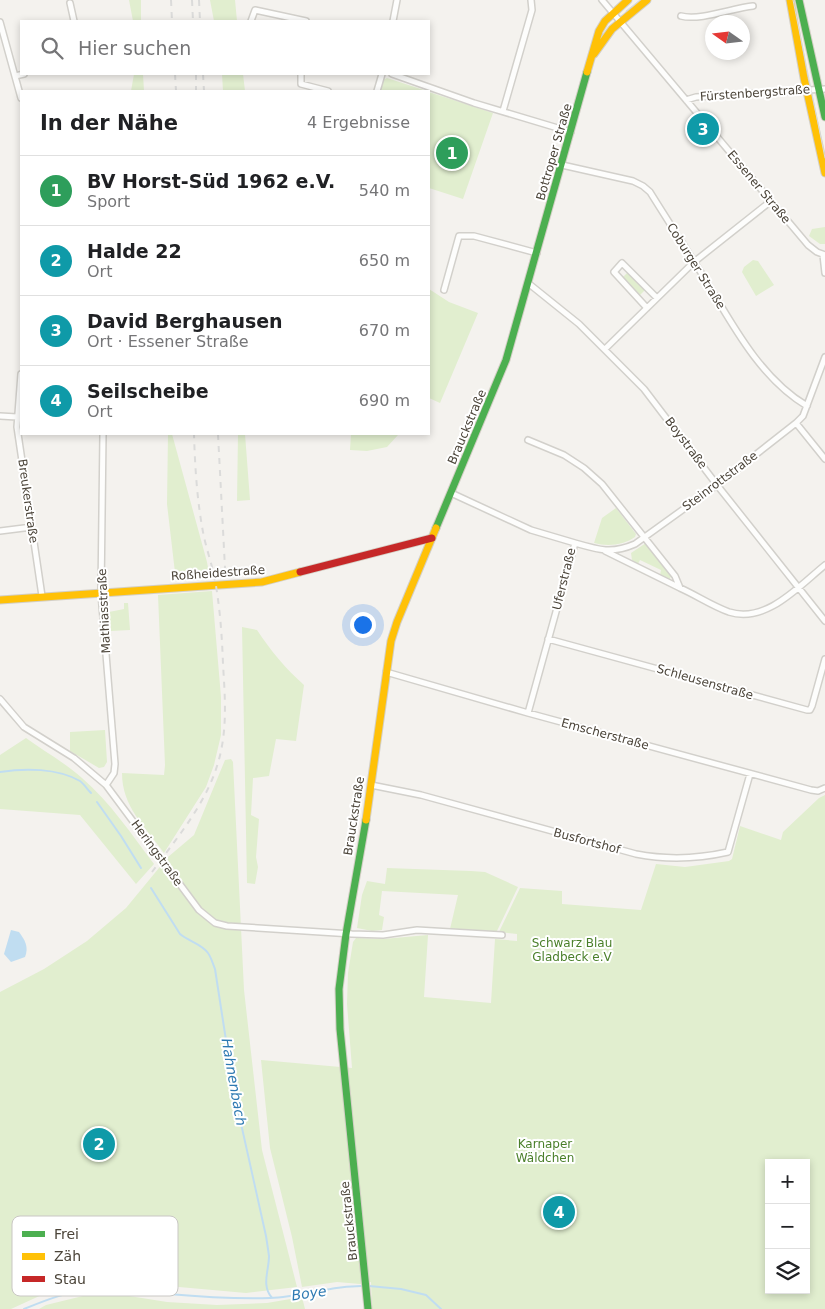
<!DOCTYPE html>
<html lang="de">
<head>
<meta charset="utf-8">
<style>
	:root { --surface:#fff; --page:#f2f2f2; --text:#202124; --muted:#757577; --line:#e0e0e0; --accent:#111827 }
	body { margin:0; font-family:"DejaVu Sans",sans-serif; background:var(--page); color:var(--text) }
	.controls { position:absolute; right:15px; bottom:15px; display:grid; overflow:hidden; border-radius:0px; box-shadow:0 2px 8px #0003 }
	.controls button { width:45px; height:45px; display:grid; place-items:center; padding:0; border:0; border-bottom:1px solid var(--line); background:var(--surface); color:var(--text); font:25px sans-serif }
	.compass { position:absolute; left:705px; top:15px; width:45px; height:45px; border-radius:50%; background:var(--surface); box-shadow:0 2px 8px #0003; rotate:284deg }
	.you { position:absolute; left:362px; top:624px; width:18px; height:18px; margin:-12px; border:4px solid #fff; border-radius:50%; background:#1a73e8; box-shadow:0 0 0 8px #1a73e833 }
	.badge { display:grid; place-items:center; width:32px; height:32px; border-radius:50%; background:var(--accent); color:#fff; font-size:16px; font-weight:700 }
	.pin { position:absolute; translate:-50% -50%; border:2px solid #fff; box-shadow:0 1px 5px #0006 }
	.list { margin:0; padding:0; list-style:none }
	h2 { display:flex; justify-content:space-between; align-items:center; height:65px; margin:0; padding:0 20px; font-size:21px }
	h2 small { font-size:16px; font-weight:400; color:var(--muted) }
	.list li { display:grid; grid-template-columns:32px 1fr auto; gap:15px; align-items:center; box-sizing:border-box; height:70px; padding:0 20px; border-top:1px solid var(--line) }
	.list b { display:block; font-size:19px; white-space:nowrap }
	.list p { margin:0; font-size:16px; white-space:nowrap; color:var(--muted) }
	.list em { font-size:16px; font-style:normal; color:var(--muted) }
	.icon { flex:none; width:28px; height:28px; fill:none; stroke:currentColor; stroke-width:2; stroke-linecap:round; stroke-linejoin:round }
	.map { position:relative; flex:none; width:825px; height:1309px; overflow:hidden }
	.search { position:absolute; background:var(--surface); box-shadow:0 2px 8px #0003; left:20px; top:20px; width:410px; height:55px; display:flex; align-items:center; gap:12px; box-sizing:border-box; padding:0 18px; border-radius:0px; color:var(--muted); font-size:19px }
	.panel { position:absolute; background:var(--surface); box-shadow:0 2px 8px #0003; left:20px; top:90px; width:410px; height:345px; border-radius:0px }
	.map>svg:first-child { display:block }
	.green { fill:#e1eecf; fill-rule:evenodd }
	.water { fill:#c0ddf1 }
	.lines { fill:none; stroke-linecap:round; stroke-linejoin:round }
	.stream { stroke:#c0ddf1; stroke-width:2 }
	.street-casing { stroke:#d2d0cb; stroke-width:8 }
	.fast-casing { stroke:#d3cfc5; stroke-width:9 }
	.slow-casing { stroke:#d3cfc5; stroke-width:9 }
	.jam-casing { stroke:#d3cfc5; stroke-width:9 }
	.street { stroke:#fdfdfc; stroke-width:5 }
	.fast { stroke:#4caf50; stroke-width:7 }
	.slow { stroke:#ffc107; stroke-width:7 }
	.jam { stroke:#c62828; stroke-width:7 }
	.tram { stroke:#dbdbda; stroke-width:1 }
	.rail { stroke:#dbdbda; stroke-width:2; stroke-dasharray:6 6; stroke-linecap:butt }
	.labels { text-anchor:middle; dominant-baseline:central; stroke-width:4; stroke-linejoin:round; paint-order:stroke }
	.street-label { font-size:12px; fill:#4b4439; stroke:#fff }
	.park-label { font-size:12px; fill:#4a7f2a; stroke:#fff }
	.water-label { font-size:14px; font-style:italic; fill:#2e7ab2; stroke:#fff }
	.key { fill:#fff; stroke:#c9c7c4; stroke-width:1 }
	.key-label { font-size:14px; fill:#4b4439 }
</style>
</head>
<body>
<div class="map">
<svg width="825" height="1309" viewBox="0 0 825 1309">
	<rect width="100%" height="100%" fill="#f4f2ee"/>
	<!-- green -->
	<path class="green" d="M129,0H141V21H133Z
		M210,0H235L237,21H214Z
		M134,74H143L144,91H131Z
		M222,74H243L245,91H223Z
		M387,78L427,91H380L383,80Z
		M429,92L493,113L463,199L429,188Z
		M825,227V244H820L809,236L812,229Z
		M753,260L758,261L774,285L756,296L742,272L744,267Z
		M628,272L645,290L640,295L623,277Z
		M429,289L449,302L478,313L440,403L429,398Z
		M168,434H172L207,562L210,579L176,581L167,504Z
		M238,434H245L250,500L237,501Z
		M351,434H398V435L387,447L367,451L350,450Z
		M616,508L636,534L635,537C624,545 608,547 594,543L602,518Z
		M646,543L671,575L670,579L660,575L661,570L640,560L638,564L632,560L631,553Z
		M212,591L221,697V735L214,765L206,787L164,853C145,826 122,807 122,773L164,775L165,765L158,595Z
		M124,603H128L130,630L111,631L109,612L124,609Z
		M242,627L257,630C271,651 285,668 304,685L296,741L276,739L269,776L253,778L251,815L259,819L256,857L258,867L255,884L247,883Z
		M105,730L107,762L104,767L99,768L70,751V732Z
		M26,738C44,751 65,763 82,778C110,802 132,835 154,864L136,884L80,815L0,809V755Z
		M231,759L233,762L244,990L262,1150L297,1287L246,1293L112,1281L70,1282L11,1309H0V992L44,969L87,941L126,908L168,857L194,835L225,760Z
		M825,795V1309H372L371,1282L360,1284L337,1282L302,1287L292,1237L270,1148L261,1060L352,1068L347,1004L348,973L353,942L356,938L383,939L428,935L424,997L491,1003L495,939L517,941V934L499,932L520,888L562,891V904L641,910L656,864L685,867L729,861L732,859L740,826L781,840L783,832L819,798ZM769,1163H806V1290H769Z
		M387,868L471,871L485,872L518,887L496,933L450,929L458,895L382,891L379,915L384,917L382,930L372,931L357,928L362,895L367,881L385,884Z
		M87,1295H123L167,1302L217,1305L267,1303L302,1297L305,1309H39L46,1305Z"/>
	<!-- water -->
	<path class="water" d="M11,930L19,932C25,940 29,947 25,957L11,962L4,954Z"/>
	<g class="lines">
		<!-- stream -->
		<path class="stream" d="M0,772C25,768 57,768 80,781C84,784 87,789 91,793
			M97,802L121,836L141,868
			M151,888L180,934C188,941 202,944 208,953C211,957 213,964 215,969L234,1092L266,1236C267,1242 268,1249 269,1256C269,1271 261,1285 272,1298
			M369,1286L401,1289L426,1295L441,1309
			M24,1309C46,1300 69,1291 93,1289C118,1286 143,1292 168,1294C202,1297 236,1299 270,1298C302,1297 332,1285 364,1286"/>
		<!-- street casing -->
		<g class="street-casing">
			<path id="street" d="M602,0L808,245L817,252L825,255
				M70,3L74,21
				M681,16C700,21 733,8 753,6
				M251,21L255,10L306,21
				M393,21L397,0
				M0,22L21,98
				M301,74V84L328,91
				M392,74L474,103L571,132
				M15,76L24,74
				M377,91L382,74
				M686,100L696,97L825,89
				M503,111L532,10L531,0
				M562,165L633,181L643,186L650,192C668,221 687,250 705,279C732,324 760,378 807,406
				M823,255L825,273
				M528,283L579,324L644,389L717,485L825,621
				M444,290L459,236H474L537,253
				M647,308L614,272L622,263L657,298
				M605,349L694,262L771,201
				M21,374L17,427L42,596
				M0,416L17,417
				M796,423L825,459
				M103,434L101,593L115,764L114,773L106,785
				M528,440L564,455L584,468L602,484L675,576L680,588L605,551
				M451,493L531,530L575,543L528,713
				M0,531L32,527
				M575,543C599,550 612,554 635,544L717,485L796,423L803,416L825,357
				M680,588C696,595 712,606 729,612C766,624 799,586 825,565
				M548,639L807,710H810L812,706L825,659
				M386,672L528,713L811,790L818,791L825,788
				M0,699L24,727L74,758L106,785L199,910L215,923L227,926L352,934L383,935L417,930L502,935
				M371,785L421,795L636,854C667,860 697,859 728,852L750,774"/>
		</g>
		<!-- fast casing -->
		<g class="fast-casing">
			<path id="fast" d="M799,0L825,117
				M436,528L506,360L587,72
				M366,820L346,934L339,989L340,1029L368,1309"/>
		</g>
		<!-- slow casing -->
		<g class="slow-casing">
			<path id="slow" d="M790,0L804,78L825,173
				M594,54L612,29L647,0
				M587,72L599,31L605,21L628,0
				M0,600L262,582L300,572
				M366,820L391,641L397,622L436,528"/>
		</g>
		<!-- jam casing -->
		<g class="jam-casing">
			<path id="jam" d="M300,572L432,538"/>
		</g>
		<!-- street -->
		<use href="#street" class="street"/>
		<!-- fast -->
		<use href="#fast" class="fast"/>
		<!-- slow -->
		<use href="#slow" class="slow"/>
		<!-- jam -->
		<use href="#jam" class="jam"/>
		<!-- tram -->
		<path class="tram" d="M793,0L825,158
			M626,11L640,0"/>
		<!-- rail -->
		<path class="rail" d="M171,0L172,21
			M192,0L193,21
			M199,0L200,21
			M175,74L176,91
			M196,74V91
			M203,74L204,91
			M218,434L225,568
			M152,872C176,839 205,805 217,766C228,732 225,698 223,664C222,636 220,608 215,580C212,564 206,548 203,532C197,500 195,467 194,434"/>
	</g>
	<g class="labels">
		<!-- street labels -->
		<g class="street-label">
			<text transform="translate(755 93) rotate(-4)">Fürstenbergstraße</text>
			<text transform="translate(554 152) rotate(-74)">Bottroper Straße</text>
			<text transform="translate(759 187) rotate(50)">Essener Straße</text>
			<text transform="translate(696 266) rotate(58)">Coburger Straße</text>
			<text transform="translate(467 427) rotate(-67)">Brauckstraße</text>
			<text transform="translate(686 443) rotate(53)">Boystraße</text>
			<text transform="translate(720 481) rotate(-37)">Steinrottstraße</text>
			<text transform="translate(28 501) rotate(82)">Breukerstraße</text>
			<text transform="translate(218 573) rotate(-4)">Roßheidestraße</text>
			<text transform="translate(564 579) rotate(-76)">Uferstraße</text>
			<text transform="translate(104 611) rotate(-93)">Mathiasstraße</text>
			<text transform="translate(705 682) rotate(16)">Schleusenstraße</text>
			<text transform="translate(605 734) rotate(15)">Emscherstraße</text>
			<text transform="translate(354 816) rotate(-81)">Brauckstraße</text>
			<text transform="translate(587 841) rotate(15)">Busfortshof</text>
			<text transform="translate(157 853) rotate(54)">Heringstraße</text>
			<text transform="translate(349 1221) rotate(-96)">Brauckstraße</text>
		</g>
		<!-- park labels -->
		<g class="park-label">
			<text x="572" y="943">Schwarz Blau<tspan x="572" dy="14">Gladbeck e.V</tspan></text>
			<text x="545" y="1144">Karnaper<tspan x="545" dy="14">Wäldchen</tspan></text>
		</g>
		<!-- water labels -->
		<g class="water-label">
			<text transform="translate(234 1082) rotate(80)">Hahnenbach</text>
			<text transform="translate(309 1293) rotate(-8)">Boye</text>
		</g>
	</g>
	<!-- legend -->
	<rect x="12" y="1216" width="166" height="80" rx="8" class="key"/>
	<rect x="22" y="1231" width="23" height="6" fill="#4caf50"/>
	<rect x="22" y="1253" width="23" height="7" fill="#ffc107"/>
	<rect x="22" y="1276" width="23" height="6" fill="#c62828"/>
	<g class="key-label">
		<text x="54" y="1239">Frei</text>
		<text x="54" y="1261">Zäh</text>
		<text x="54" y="1284">Stau</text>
	</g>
</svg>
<div class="controls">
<button>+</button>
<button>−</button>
<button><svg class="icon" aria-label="layers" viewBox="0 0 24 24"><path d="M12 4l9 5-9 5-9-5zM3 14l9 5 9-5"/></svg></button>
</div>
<svg class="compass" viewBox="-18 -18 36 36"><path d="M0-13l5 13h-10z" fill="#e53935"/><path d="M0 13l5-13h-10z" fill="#757577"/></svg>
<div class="you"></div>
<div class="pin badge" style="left:452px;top:153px;background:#2e9e5b">1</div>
<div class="pin badge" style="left:99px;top:1144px;background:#0f9aa8">2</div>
<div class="pin badge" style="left:703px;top:129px;background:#0f9aa8">3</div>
<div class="pin badge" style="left:559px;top:1212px;background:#0f9aa8">4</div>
<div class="search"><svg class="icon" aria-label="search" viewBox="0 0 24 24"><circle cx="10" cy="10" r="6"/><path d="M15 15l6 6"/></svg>Hier suchen</div>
<section class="panel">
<h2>In der Nähe<small>4 Ergebnisse</small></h2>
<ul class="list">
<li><span class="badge" style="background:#2e9e5b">1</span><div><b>BV Horst-Süd 1962 e.V.</b><p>Sport</p></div><em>540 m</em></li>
<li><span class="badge" style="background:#0f9aa8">2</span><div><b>Halde 22</b><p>Ort</p></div><em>650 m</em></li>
<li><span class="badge" style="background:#0f9aa8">3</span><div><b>David Berghausen</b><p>Ort · Essener Straße</p></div><em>670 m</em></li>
<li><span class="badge" style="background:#0f9aa8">4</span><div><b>Seilscheibe</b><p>Ort</p></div><em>690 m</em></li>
</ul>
</section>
</div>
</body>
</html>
